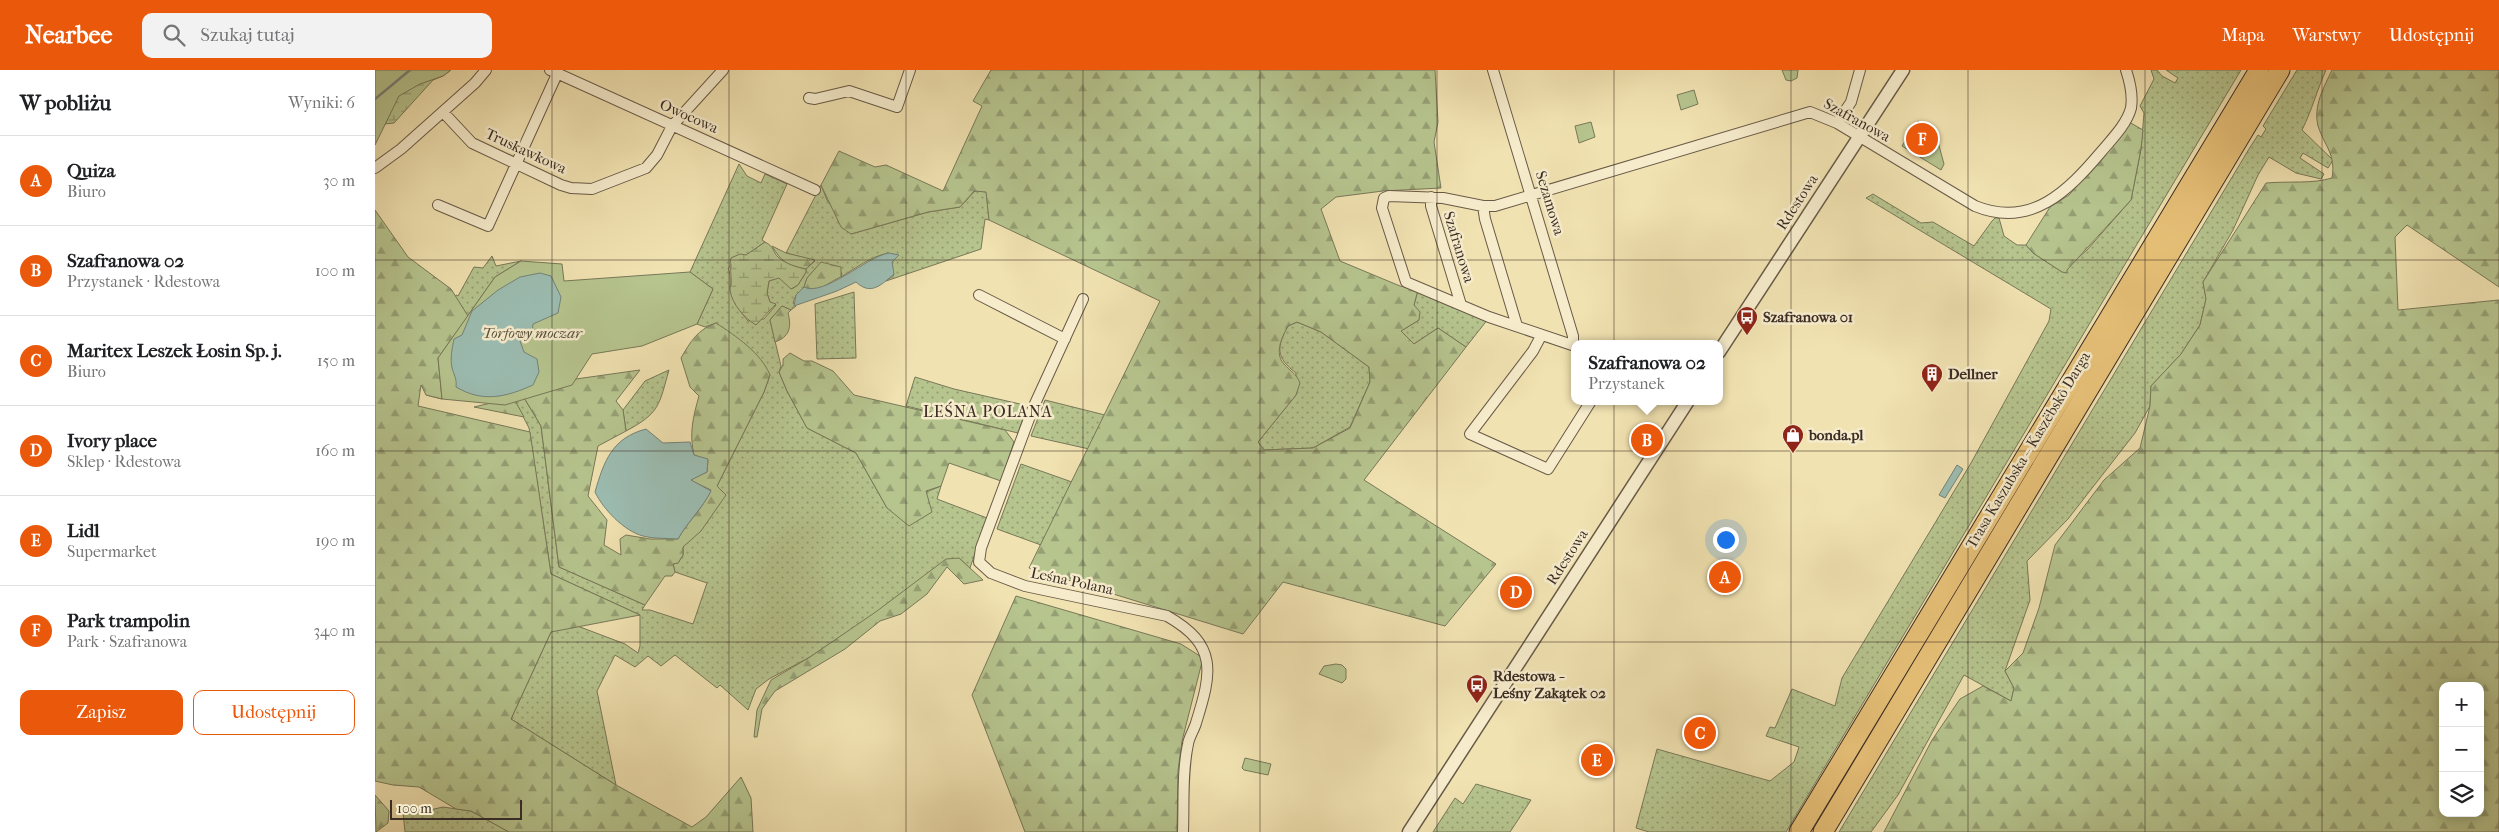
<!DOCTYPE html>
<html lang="pl">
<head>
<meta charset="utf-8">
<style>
	:root { --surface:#fff; --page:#f2f2f2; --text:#202124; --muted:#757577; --line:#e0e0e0; --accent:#ea580c }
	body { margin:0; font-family:"IM FELL French Canon",serif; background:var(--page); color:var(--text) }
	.controls { position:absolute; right:15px; bottom:15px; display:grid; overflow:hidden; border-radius:10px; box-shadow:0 2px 12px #0003 }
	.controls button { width:45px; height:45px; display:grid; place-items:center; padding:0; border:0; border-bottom:1px solid var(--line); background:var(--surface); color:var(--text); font:25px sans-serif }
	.scale { position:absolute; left:15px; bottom:12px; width:132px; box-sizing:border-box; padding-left:5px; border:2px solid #3b2c24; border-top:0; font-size:14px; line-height:18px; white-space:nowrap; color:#3b2c24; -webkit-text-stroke:4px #f6eccc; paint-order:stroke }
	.you { position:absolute; left:1350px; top:469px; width:18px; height:18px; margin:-12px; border:4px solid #fff; border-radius:50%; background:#1a73e8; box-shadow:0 0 0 8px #1a73e833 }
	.badge { display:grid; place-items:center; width:32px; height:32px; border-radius:50%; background:var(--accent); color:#fff; font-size:16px; font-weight:700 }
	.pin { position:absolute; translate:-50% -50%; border:2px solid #fff; box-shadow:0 1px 5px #0006 }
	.popup { position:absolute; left:1196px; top:270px; width:152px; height:65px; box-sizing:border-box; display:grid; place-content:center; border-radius:10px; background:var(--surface); filter:drop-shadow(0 1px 4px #0005); font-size:16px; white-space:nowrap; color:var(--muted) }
	.popup b { font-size:19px; color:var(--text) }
	.popup::after { content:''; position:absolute; left:50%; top:100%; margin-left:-10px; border:10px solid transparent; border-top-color:var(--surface) }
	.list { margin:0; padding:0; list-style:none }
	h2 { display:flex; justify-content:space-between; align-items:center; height:65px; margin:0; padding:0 20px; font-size:21px }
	h2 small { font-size:16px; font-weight:400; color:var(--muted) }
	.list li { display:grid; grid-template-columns:32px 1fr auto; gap:15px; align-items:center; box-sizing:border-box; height:90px; padding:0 20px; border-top:1px solid var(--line) }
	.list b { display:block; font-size:19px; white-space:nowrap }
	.list p { margin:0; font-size:16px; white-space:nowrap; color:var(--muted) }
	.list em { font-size:16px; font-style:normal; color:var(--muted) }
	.actions { display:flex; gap:10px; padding:15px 20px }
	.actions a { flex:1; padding:11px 0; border:1px solid var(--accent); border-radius:10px; text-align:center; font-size:18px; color:var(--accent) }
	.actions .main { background:var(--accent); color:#fff }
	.icon { flex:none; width:28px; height:28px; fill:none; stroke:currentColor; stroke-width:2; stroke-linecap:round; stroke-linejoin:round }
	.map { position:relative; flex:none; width:2124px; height:762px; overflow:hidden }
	header { display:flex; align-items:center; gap:30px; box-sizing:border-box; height:70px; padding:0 25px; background:var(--accent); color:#fff }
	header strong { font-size:24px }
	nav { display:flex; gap:28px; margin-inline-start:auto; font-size:18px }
	.search { width:350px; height:45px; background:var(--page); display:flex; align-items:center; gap:12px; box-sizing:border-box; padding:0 18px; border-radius:10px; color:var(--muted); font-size:19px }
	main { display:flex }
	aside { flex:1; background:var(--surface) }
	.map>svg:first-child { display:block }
	.grass { fill:url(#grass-dots); stroke:#787859 }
	.forest { fill:url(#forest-firs); stroke:#787859; fill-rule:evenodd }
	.wetland { fill:url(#wetland-marsh); stroke:#787859 }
	.park { fill:#b6c48e; stroke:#787859 }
	.water { fill:#9cbdb2; stroke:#758379 }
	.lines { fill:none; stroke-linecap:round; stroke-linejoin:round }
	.stream { stroke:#758379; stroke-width:2.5 }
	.minor-casing { stroke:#685a47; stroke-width:12 }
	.tertiary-casing { stroke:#685a47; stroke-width:15 }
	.motorway-casing { stroke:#3b2c24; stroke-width:21 }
	.minor { stroke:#f6eccc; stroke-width:10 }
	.tertiary { stroke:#f6eccc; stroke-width:12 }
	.motorway { stroke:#e8c178; stroke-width:19 }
	.grid { fill:none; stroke:#3b2c24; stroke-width:1; stroke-opacity:0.55 }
	.labels { text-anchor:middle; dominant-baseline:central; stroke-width:5; stroke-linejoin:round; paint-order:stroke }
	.street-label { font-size:15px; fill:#3b2c24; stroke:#f6eccc }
	.poi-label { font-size:15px; font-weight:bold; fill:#3b2c24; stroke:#f6eccc; text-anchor:start }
	.park-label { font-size:15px; font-style:italic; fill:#5a523e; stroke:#f6eccc }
	.neighbourhood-label { font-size:16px; letter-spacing:1px; fill:#3b2c24; stroke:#f6eccc }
</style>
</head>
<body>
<header>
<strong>Nearbee</strong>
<div class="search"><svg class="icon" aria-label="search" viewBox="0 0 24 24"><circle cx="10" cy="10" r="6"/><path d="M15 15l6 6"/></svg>Szukaj tutaj</div>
<nav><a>Mapa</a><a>Warstwy</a><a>Udostępnij</a></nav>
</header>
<main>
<aside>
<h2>W pobliżu<small>Wyniki: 6</small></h2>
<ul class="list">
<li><span class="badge">A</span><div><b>Quiza</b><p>Biuro</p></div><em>30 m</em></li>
<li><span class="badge">B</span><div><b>Szafranowa 02</b><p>Przystanek · Rdestowa</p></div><em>100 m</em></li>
<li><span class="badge">C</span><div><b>Maritex Leszek Łosin Sp. j.</b><p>Biuro</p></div><em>150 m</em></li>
<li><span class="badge">D</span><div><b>Ivory place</b><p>Sklep · Rdestowa</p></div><em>160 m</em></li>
<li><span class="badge">E</span><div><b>Lidl</b><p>Supermarket</p></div><em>190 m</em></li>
<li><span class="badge">F</span><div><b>Park trampolin</b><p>Park · Szafranowa</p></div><em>340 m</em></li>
</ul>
<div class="actions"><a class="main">Zapisz</a><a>Udostępnij</a></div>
</aside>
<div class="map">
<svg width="2124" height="762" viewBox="0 0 2124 762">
	<defs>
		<pattern id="grass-dots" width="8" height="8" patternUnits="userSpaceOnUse" patternTransform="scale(1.25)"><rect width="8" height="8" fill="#b6c48e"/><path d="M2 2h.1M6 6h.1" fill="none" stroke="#959f74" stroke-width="1.8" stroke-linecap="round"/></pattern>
		<pattern id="forest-firs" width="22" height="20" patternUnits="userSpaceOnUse" patternTransform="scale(1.25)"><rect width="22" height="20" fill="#b6c48e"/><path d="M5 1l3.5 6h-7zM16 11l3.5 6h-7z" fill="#959f74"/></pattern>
		<pattern id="wetland-marsh" width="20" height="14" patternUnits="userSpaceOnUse" patternTransform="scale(1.25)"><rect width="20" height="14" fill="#b6c48e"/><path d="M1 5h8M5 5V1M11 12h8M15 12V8" fill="none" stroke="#959f74"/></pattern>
	</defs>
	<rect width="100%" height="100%" fill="#f1e2b1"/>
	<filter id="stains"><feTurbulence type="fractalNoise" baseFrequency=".004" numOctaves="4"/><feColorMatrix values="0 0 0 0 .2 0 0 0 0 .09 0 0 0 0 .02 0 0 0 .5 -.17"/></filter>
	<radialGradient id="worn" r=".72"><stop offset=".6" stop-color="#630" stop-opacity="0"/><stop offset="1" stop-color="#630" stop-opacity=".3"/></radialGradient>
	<!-- grass -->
	<path class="grass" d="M1776,0H1782L1787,6L1800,13L1803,8L1791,0H1866L1411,762H1274L1261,758L1282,679L1395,711L1419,692L1424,677L1391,666L1395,657L1400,658L1417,619L1460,636L1467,608L1596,393L1674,251L1676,239L1491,128L1498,124L1546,153L1558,152L1599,176L1617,151L1620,148H1624L1629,166L1642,175H1651L1658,183L1687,202L1712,180L1756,130L1766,79L1769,43L1765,36L1779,9Z
		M1922,0H1951C1942,20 1937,40 1927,60L1958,90L1953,98L1928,83L1925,88L1949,104L1946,109L1921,103L1894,87L1883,105L1858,160L1828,212L1831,229L1825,255L1806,284L1776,316L1775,336L1760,363L1693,449L1652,491L1655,530L1630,601L1639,618L1636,631L1589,605L1523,725L1496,762H1464L1874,79L1883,65L1886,67L1891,59L1888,56Z
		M364,94L372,106L386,113L390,104L412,114L387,170L390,172L353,198C356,205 355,210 355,218C356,230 366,242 373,251L389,249L401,235L395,232L392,223L394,211L404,207L417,219L423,215L431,202V199L440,191L411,183L446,115L452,130L476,164L553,142L585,137L600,121L612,122L614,150L610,149L606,179L511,211L519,205L517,200L518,190L514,183C496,186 481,198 466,207L467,203L442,197L432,208L429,217L421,225L418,233L421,236L416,240L407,236L395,250L406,296L404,302L412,321L432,358L481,383L512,438L566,416L562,429L612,448L595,498L584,488L435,587L394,609L381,619L373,640L345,615L342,618L300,585L286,596L273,586L260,597L240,585L222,621L241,715L136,649L176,562L192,552L250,574L263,583L265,576V545L176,504L154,358L137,325L145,321L166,356L184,497L270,535L267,540H275L318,554L332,513L300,502L298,494L303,493L308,485V477L312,471L326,461L342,416L389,322L395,305L341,253L330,257L322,254L338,219L315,202Z
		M117,186L121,196L146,191L120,207L63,288L67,329L51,325L58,277L81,225L83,226L99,197L108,198Z
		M1043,220L1113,249L1091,277L1063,258L1039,274L1026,261L1044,250L1039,235Z
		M479,222L481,288L442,289L440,234Z
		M922,252L946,262L994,297L995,312L975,357L938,378L889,380L883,372L921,325V303C901,288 901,277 913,256Z
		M294,300C284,335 285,343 251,361L248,340L270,311Z
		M540,307L579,319L645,334L650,343L643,363L531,336Z
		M670,330L730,345L714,379L656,366Z
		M646,394L697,412L666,475L622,459Z
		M1101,714L1156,730L1135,762H1058L1080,728L1088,734Z
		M68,737L96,741L134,762H30L28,742H46Z"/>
	<!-- forest -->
	<path class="forest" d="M616,0H1060L1063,52L1059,72L1066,118L1008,121L961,127L946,139L965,191L1025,216L1043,220L1039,235L1045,242L1044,250L1026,261L1039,274L1063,258L1091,277L989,410L1121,494L1070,556L908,512L868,564L654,498L785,231L614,150L611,122L599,121L585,137L553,142L476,164L466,157L446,115L464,81L500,97L511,95L568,121L607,36L598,31ZM922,252L946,262L994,297L995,312L975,358L938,378L889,380L883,372L921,325L925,313C921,303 916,302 909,294C899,283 907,267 913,256Z
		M1957,0H2124V217L2032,155L2020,167L2023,240L2124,230V762H1509L1557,670L1585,629L1608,616L1636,631L1639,618L1630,601L1648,583L1664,538L1680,475L1729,410L1765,378L1775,336L1776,316L1806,284L1825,255L1831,229L1828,212L1891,113C1912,111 1938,114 1957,108C1961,84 1950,77 1943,56C1938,36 1949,17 1957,0ZM2068,616H2105V743H2068Z
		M1754,52L1768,60L1766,79L1756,130L1692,200V203L1687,202L1658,183L1651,175L1675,137L1694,125L1726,89Z
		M0,140L33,187L76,219L93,246L63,288L67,329L51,325L46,315L43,336L155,362L176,504L265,545L176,562L136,649L241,715L317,757L331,747L366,707L376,728L378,762H134L96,741L81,739L44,717L18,715L0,711Z
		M397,176L411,183L440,190L431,199C411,195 407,192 397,176Z
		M446,192L466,197V207C453,212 444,224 429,217L432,208Z
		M407,236L416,240L413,243C417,258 414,267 400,272L395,250Z
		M341,253C361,266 386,283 395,305L389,322L342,416L351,425L326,461L308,477V485L303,493L298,494L300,502L297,506H290L270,535L184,497L166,356L145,321L158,315L265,300L241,331L248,340L251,361L223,376L213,426L232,450L229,475L246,485L245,469L251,465L275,469H303C313,451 327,440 336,420L315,410L332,402L333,390L319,385C314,364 318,347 324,326L315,317L306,288C316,271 322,260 341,253Z
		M415,283L429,291H437L458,301L479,325L630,360L639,372L626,411L574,393L566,416L551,421L557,442L534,456L512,438L481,383L432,358L412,321L404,302L408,295V289Z
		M137,325L149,347L99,337L124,331Z
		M584,488L608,510L589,514L572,497L552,524L526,544L505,551L470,579L400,621L387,639L382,667H379L382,640L396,610L435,587L502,541L571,489Z
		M641,526L806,574L828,588L807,671L803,701L802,762H650L597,625Z
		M0,725L14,741L13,753L1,762Z"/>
	<!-- wetland -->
	<path class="wetland" d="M0,0H76L68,6L58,10L19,53L0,55Z
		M390,172C400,177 397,181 403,187C411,194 421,197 431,199V202L423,215L416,219L404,208L394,211L392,223L395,232L401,234L381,255C369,248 357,234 355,220C355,216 357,211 356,207C356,199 354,196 356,188L365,184L371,185Z"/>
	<!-- park -->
	<path class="park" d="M0,0H76L68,6L45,14L24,26L0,75Z
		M1407,0H1423L1422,8L1416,11L1411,10Z
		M1319,20L1323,34L1306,40L1302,25Z
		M1543,51L1560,61L1569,94L1566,100L1527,76Z
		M1216,52L1220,67L1204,73L1200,56Z
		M146,191L187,194L189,211L315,202L338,219L322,254L267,276L217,284L197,315L130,335L67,329L63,288L120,207Z
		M961,594L967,595L971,599V609L967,613L944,604L949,596Z
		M870,688L896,694L893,705L869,700L867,698Z"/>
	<!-- water -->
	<path class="water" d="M514,183L524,185L517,192L519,204C506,215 496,226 481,212L462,221L419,236L421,225L429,217C449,227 491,187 514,183Z
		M165,203L176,206L186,227L183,243L158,254L157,265L149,264L145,271L149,282L162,289L164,302L158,315C131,327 108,333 81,317C82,309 79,305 77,298C75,288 77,279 79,269L87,265L97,241L123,220L145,207Z
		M271,359L288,373L315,372L319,385L333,389L332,402L316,410L336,421C327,439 313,451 303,469C292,468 278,469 268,466C249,461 228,439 220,422C229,391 237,368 271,359Z
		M1582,395L1588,399L1570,428L1564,425Z"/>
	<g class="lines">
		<!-- stream -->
		<path class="stream" d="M0,29L35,0"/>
		<!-- minor casing -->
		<g class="minor-casing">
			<path id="minor" d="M175,0L440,120
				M1118,0L1198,266V275
				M434,28L440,29L474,21L522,37L535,0
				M68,42L97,73L186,115L196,118L217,119L271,98L282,85L297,56L348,0
				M1462,53L1476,32L1485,0
				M0,98L26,79L100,13L111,0
				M1056,127V136L1086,235
				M63,135L113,156L182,4
				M1108,136L1110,149L1142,256
				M604,225L690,269
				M708,229L658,338L606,478L604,492L616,503L650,516L792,546C843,575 837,602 821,653C819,660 814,667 813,674C807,702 809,733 808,762
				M1166,266L1158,281L1095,364L1173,399L1216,331
				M1200,276L1114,247L1031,212L1007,138L1009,128L1014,126L1068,128L1108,136H1120L1435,42L1462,53L1600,136C1656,159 1693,121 1726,82C1736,70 1752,54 1756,38C1758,26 1755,12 1751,0"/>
		</g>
		<!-- tertiary casing -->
		<g class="tertiary-casing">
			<path id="tertiary" d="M1344,282L1528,0
				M1034,762L1313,331"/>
		</g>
		<!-- motorway casing -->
		<g class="motorway-casing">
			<path id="motorway" d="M1424,762L1884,0
				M1448,762L1905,0"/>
		</g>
		<!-- minor -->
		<use href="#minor" class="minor"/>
		<!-- tertiary -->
		<use href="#tertiary" class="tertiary"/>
		<!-- motorway -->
		<use href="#motorway" class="motorway"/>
	</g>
	<!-- grid -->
	<path class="grid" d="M177,0V762M354,0V762M531,0V762M708,0V762M885,0V762M1062,0V762M1239,0V762M1416,0V762M1593,0V762M1770,0V762M1947,0V762M0,190H2124M0,381H2124M0,572H2124"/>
	<!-- icons -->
	<defs>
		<g id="bus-pin" transform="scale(1.125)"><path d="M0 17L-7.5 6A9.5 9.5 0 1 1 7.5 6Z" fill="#8f2418" stroke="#f6eccc"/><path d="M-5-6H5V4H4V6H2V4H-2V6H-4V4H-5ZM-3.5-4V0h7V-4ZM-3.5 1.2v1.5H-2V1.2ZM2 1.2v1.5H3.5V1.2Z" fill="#fff"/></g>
		<g id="building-pin" transform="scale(1.125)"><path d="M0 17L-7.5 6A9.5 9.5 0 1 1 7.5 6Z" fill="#8f2418" stroke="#f6eccc"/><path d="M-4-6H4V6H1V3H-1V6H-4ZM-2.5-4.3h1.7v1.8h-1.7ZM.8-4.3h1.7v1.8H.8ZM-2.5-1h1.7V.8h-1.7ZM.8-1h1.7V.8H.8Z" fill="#fff"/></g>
		<g id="shop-pin" transform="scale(1.125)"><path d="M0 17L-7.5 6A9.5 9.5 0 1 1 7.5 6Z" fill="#8f2418" stroke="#f6eccc"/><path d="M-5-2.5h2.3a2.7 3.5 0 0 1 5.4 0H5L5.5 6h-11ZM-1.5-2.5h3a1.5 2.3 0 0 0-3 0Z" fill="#fff"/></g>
	</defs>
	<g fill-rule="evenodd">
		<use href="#bus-pin" x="1372" y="247"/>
		<use href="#building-pin" x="1557" y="304"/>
		<use href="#shop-pin" x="1418" y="365"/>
		<use href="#bus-pin" x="1102" y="615"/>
	</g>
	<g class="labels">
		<!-- street labels -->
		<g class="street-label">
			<text transform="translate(314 46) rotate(24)">Owocowa</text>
			<text transform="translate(1482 50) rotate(29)">Szafranowa</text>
			<text transform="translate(151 81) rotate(25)">Truskawkowa</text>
			<text transform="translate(1422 132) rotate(-57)">Rdestowa</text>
			<text transform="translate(1175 133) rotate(73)">Sezamowa</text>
			<text transform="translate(1084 177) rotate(73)">Szafranowa</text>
			<text transform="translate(1653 380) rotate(-59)">Trasa Kaszubska – Kaszëbskô Darga</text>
			<text transform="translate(1192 487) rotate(-57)">Rdestowa</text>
			<text transform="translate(697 511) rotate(12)">Leśna Polana</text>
		</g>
		<!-- poi labels -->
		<g class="poi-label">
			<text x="1388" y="247">Szafranowa 01</text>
			<text x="1573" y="304">Dellner</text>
			<text x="1434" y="365">bonda.pl</text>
			<text x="1118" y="606">Rdestowa -<tspan x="1118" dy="17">Leśny Zakątek 02</tspan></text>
		</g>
		<!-- park labels -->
		<g class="park-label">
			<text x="157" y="263">Torfowy moczar</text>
		</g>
		<!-- neighbourhood labels -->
		<g class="neighbourhood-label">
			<text x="613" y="341">LEŚNA POLANA</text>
		</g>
	</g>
	<rect width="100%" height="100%" filter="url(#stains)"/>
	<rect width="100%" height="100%" fill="url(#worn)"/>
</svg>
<div class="controls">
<button>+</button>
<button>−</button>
<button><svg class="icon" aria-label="layers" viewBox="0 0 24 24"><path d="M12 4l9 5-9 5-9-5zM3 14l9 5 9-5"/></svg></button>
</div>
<div class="scale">100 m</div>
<div class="you"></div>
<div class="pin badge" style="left:1350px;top:507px">A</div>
<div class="pin badge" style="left:1272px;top:370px">B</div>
<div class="popup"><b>Szafranowa 02</b>Przystanek</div>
<div class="pin badge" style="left:1325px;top:663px">C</div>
<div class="pin badge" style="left:1141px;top:522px">D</div>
<div class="pin badge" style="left:1222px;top:690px">E</div>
<div class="pin badge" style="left:1547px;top:69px">F</div>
</div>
</main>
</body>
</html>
